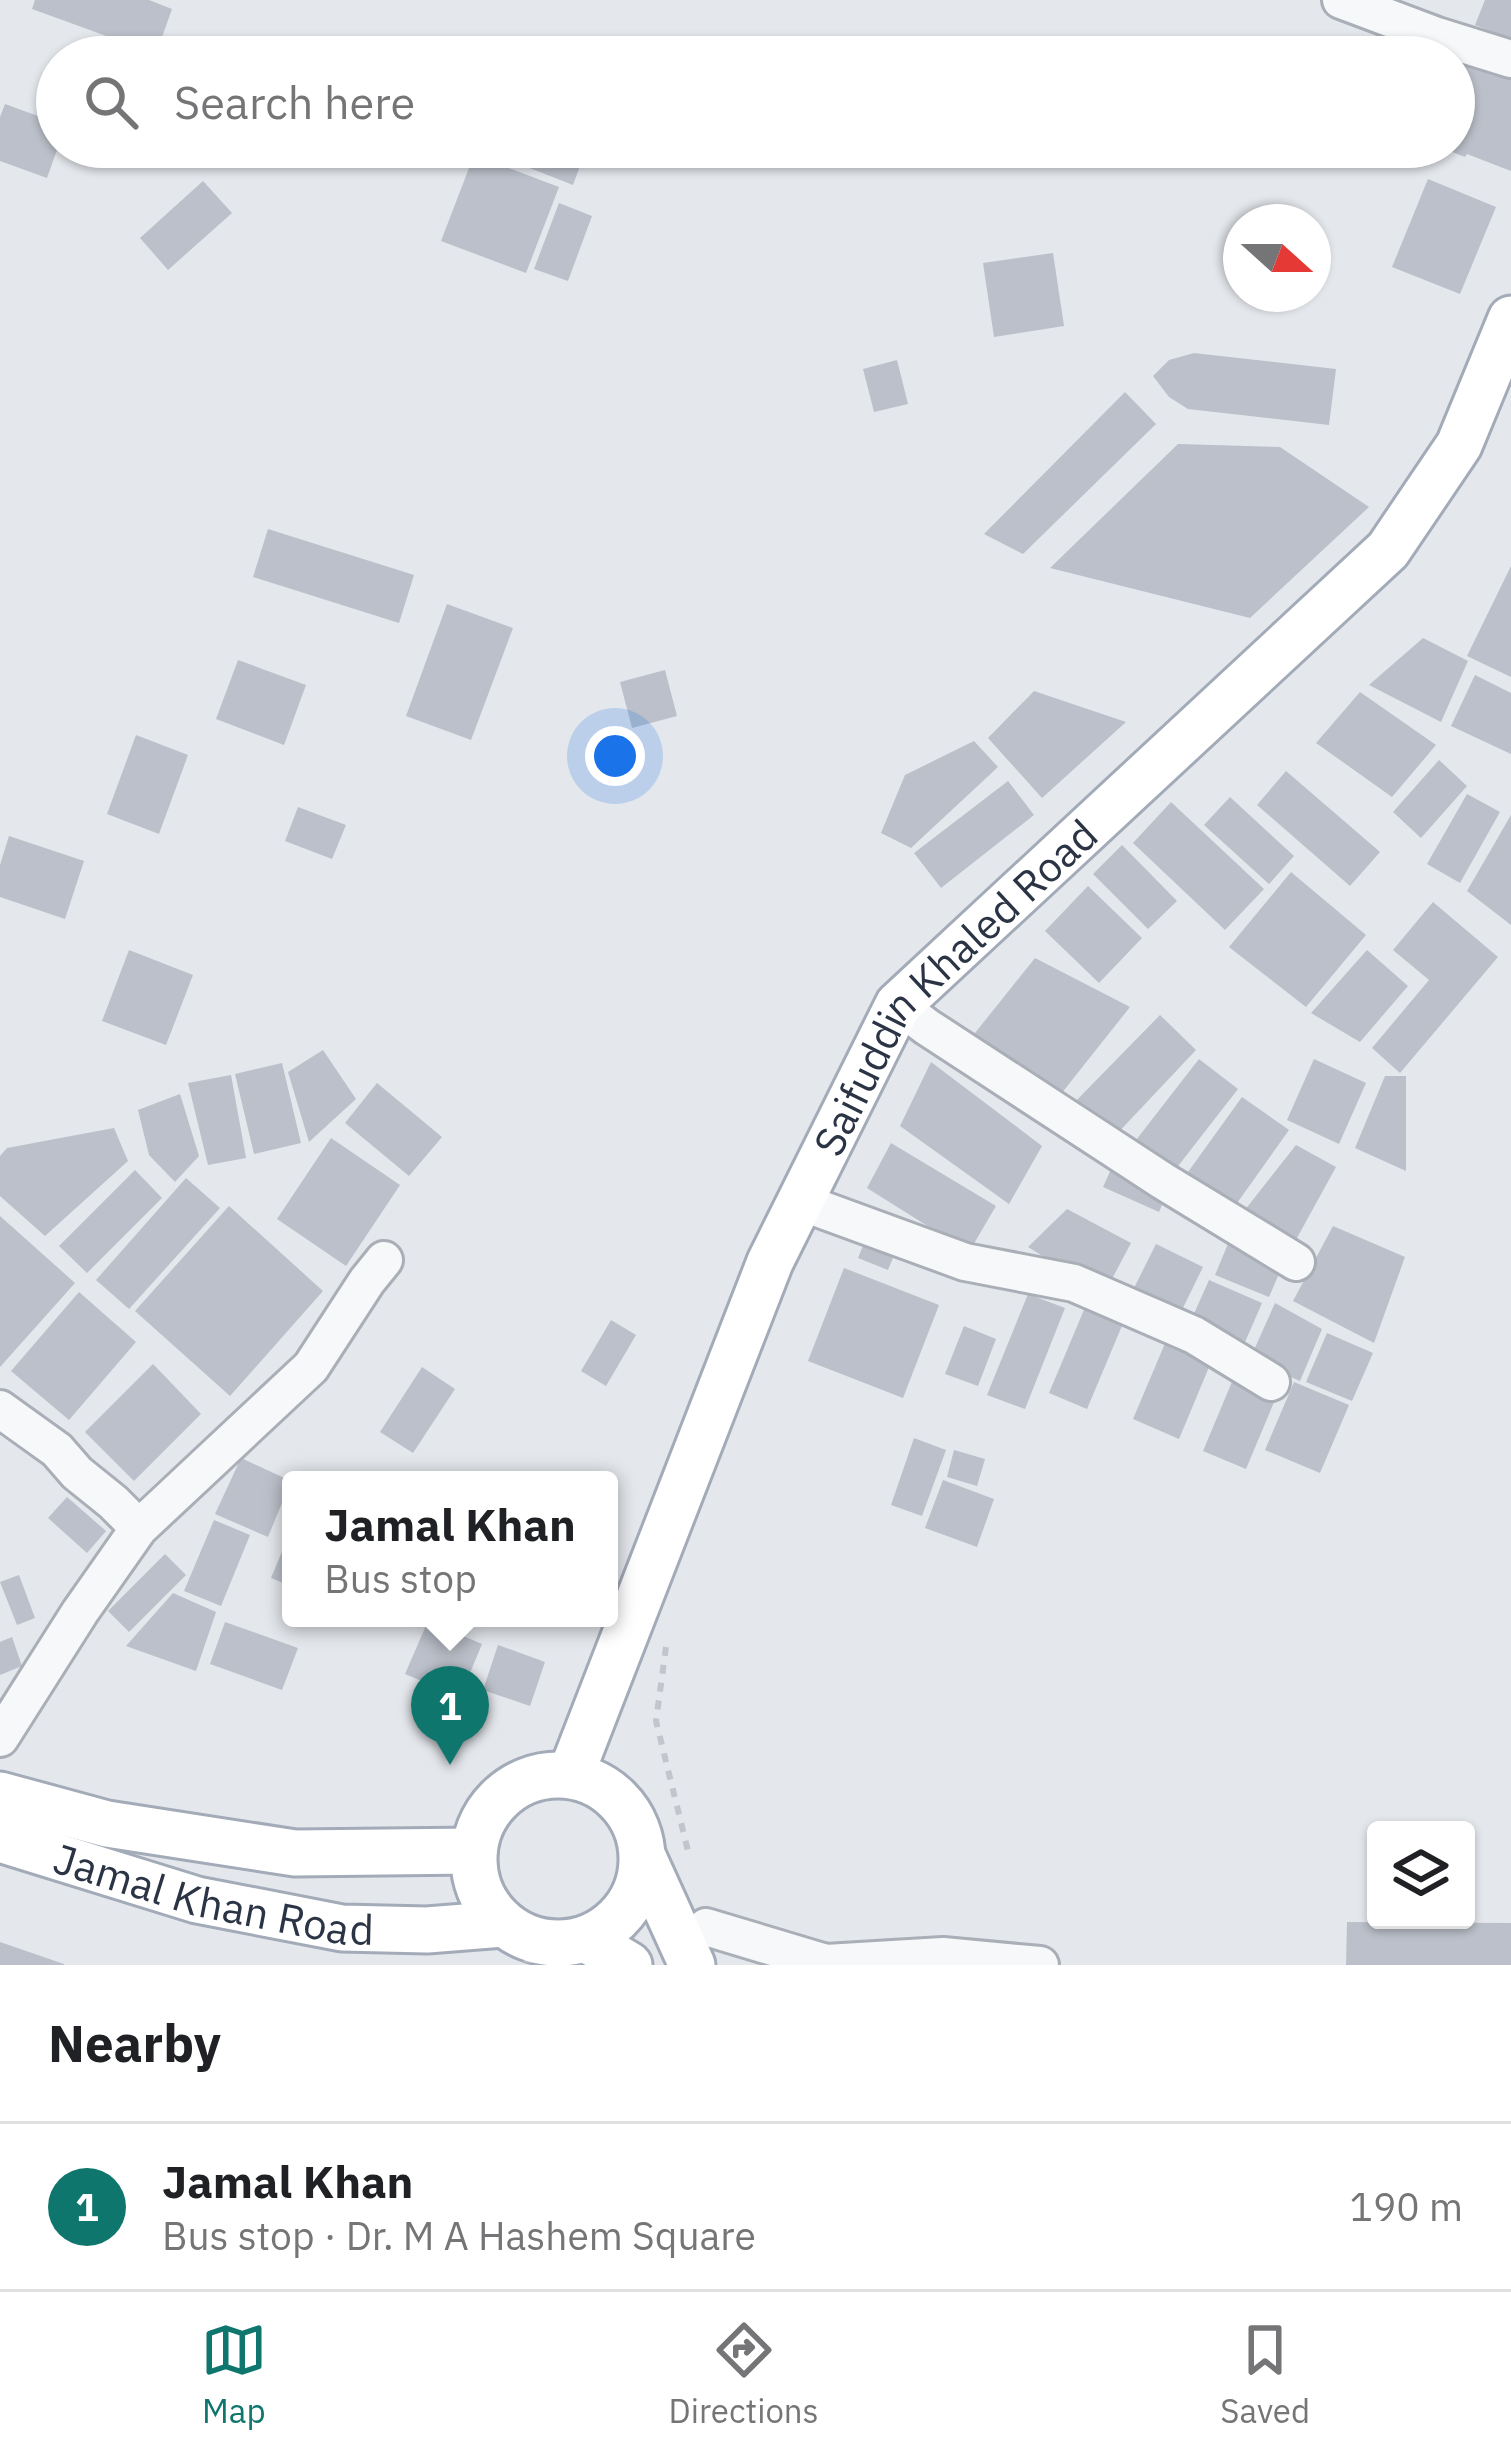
<!DOCTYPE html>
<html lang="en">
<head>
<meta charset="utf-8">
<style>
	:root { --surface:#fff; --page:#f6f6f6; --text:#202124; --muted:#757577; --line:#e0e0e0; --accent:#0f766e }
	body { margin:0; font-family:"IBM Plex Sans",sans-serif; background:var(--page); color:var(--text) }
	.controls { position:absolute; right:36px; bottom:36px; display:grid; overflow:hidden; border-radius:12px; box-shadow:0 3px 9px #0004 }
	.controls button { width:108px; height:108px; display:grid; place-items:center; padding:0; border:0; border-bottom:3px solid var(--line); background:var(--surface); color:var(--text); font:60px sans-serif }
	.compass { position:absolute; left:1223px; top:204px; width:108px; height:108px; border-radius:50%; background:var(--surface); box-shadow:0 3px 9px #0004; rotate:111deg }
	.you { position:absolute; left:615px; top:756px; width:42px; height:42px; margin:-30px; border:9px solid #fff; border-radius:50%; background:#1a73e8; box-shadow:0 0 0 18px #1a73e833 }
	.badge { display:grid; place-items:center; width:78px; height:78px; border-radius:50%; background:var(--accent); color:#fff; font-size:39px; font-weight:700 }
	.pin { position:absolute; translate:-50% -99px; filter:drop-shadow(0 3px 6px #0008) }
	.pin::after { content:''; position:absolute; top:63px; width:42px; height:36px; background:inherit; clip-path:polygon(0 0,100% 0,50% 100%) }
	.popup { position:absolute; left:282px; top:1471px; width:336px; height:156px; box-sizing:border-box; display:grid; place-content:center; border-radius:12px; background:var(--surface); filter:drop-shadow(0 3px 9px #0005); font-size:39px; white-space:nowrap; color:var(--muted) }
	.popup b { font-size:45px; color:var(--text) }
	.popup::after { content:''; position:absolute; left:50%; top:100%; margin-left:-24px; border:24px solid transparent; border-top-color:var(--surface) }
	.list { margin:0; padding:0; list-style:none }
	h2 { display:flex; justify-content:space-between; align-items:center; height:156px; margin:0; padding:0 48px; font-size:51px }
	h2 small { font-size:39px; font-weight:400; color:var(--muted) }
	.list li { display:grid; grid-template-columns:78px 1fr auto; gap:36px; align-items:center; box-sizing:border-box; height:168px; padding:0 48px; border-top:3px solid var(--line) }
	.list b { display:block; font-size:45px; white-space:nowrap }
	.list p { margin:0; font-size:39px; white-space:nowrap; color:var(--muted) }
	.list em { font-size:39px; font-style:normal; color:var(--muted) }
	.icon { flex:none; width:66px; height:66px; fill:none; stroke:currentColor; stroke-width:2; stroke-linecap:round; stroke-linejoin:round }
	.map { position:relative; flex:none; width:1511px; height:1965px; overflow:hidden }
	.search { position:absolute; background:var(--surface); box-shadow:0 3px 9px #0004; left:36px; right:36px; top:36px; height:132px; display:flex; align-items:center; gap:30px; box-sizing:border-box; padding:0 42px; border-radius:66px; color:var(--muted); font-size:45px }
	.sheet { height:324px; background:var(--surface) }
	nav { display:flex; justify-content:space-around; align-items:center; box-sizing:border-box; height:168px; border-top:3px solid var(--line); background:var(--surface); font-size:33px; color:var(--muted) }
	nav a { display:grid; justify-items:center; gap:6px }
	nav .on { color:var(--accent) }
	.map>svg:first-child { display:block }
	.building { fill:#bbc0ca }
	.lines { fill:none; stroke-linecap:round; stroke-linejoin:round }
	.minor-casing { stroke:#a9aeb7; stroke-width:42 }
	.major-casing { stroke:#a3abb8; stroke-width:51 }
	.path { stroke:#c2c5cb; stroke-width:6; stroke-dasharray:9 9; stroke-linecap:butt }
	.minor { stroke:#f7f8fa; stroke-width:36 }
	.major { stroke:#fff; stroke-width:45 }
	.labels { text-anchor:middle; dominant-baseline:central; stroke-width:9; stroke-linejoin:round; paint-order:stroke }
	.street-label { font-size:42px; fill:#2b3445; stroke:#f4f6f9 }
</style>
</head>
<body>
<div class="map">
<svg width="1511" height="1965" viewBox="0 0 1511 1965">
	<rect width="100%" height="100%" fill="#e4e7ec"/>
	<!-- building -->
	<path class="building" d="M35,0H149L172,9L156,54L32,9Z
		M1485,0H1511V39L1475,25Z
		M1408,43L1447,57H1391Z
		M1454,58L1511,76V171L1467,154L1465,157L1440,147H1454Z
		M5,104L57,123L58,147L47,178L0,161V117Z
		M476,147H587L573,185Z
		M474,155L559,187L526,273L441,241Z
		M1428,179L1496,207L1460,294L1392,267Z
		M203,181L232,213L168,270L140,238Z
		M559,203L592,216L568,281L534,269Z
		M1053,253L1064,326L994,337L983,263Z
		M1194,353L1336,369L1329,425L1188,409L1169,397L1153,376L1169,360Z
		M897,360L908,404L874,412L863,369Z
		M1125,392L1156,424L1023,554L984,534Z
		M1178,444L1280,447L1369,507L1250,618L1050,568Z
		M268,529L414,575L399,623L253,577Z
		M1511,566V677L1467,656Z
		M447,604L513,628L471,740L406,716Z
		M1423,638L1468,661L1441,722L1369,685Z
		M238,660L306,685L284,745L216,719Z
		M665,670L677,716L632,728L620,682Z
		M1475,675L1511,693V754L1451,726Z
		M1034,691L1126,722L1042,798L988,738Z
		M1360,692L1436,745L1392,797L1316,743Z
		M136,735L188,755L159,834L107,814Z
		M974,741L998,767L911,848L881,833L905,775Z
		M1439,760L1467,786L1421,838L1393,812Z
		M1286,771L1380,852L1350,886L1257,805Z
		M1008,781L1034,815L941,888L914,853Z
		M1467,794L1500,812L1460,883L1427,864Z
		M1230,797L1294,856L1269,884L1204,825Z
		M1171,802L1264,889L1225,930L1133,843Z
		M298,807L346,825L332,859L285,841Z
		M1511,815V925L1467,891Z
		M9,836L84,861L65,919L0,897V865Z
		M1122,845L1177,901L1148,929L1093,874Z
		M1291,872L1366,935L1306,1007L1229,947Z
		M1088,886L1142,938L1099,983L1045,931Z
		M1433,902L1498,957L1400,1073L1372,1048L1429,980L1393,950Z
		M129,950L193,975L166,1045L102,1021Z
		M1367,950L1408,986L1360,1042L1311,1013Z
		M1035,958L1130,1007L1057,1099L971,1038Z
		M1160,1015L1196,1050L1113,1138L1071,1106Z
		M323,1050L356,1099L309,1142L288,1072Z
		M1199,1059L1238,1089L1175,1170L1136,1140Z
		M1314,1059L1366,1083L1339,1144L1287,1120Z
		M931,1062L1042,1146L1009,1204L900,1126Z
		M282,1063L301,1143L254,1154L235,1074Z
		M231,1075L246,1158L208,1165L188,1083Z
		M1385,1076H1406V1171L1355,1148Z
		M377,1083L442,1137L409,1176L345,1123Z
		M180,1094L199,1156L175,1182L149,1155L138,1110Z
		M1242,1097L1289,1130L1230,1213L1183,1179Z
		M114,1128L128,1161L45,1236L0,1196V1156L7,1148Z
		M331,1138L400,1185L346,1266L277,1219Z
		M891,1143L996,1206L969,1252L867,1188Z
		M1296,1145L1336,1167L1292,1247L1237,1220Z
		M1113,1165L1168,1191L1159,1212L1103,1187Z
		M135,1170L162,1198L87,1273L59,1246Z
		M186,1178L220,1208L129,1309L96,1280Z
		M229,1206L323,1291L230,1396L135,1311Z
		M1067,1209L1131,1243L1104,1294L1028,1247Z
		M0,1216L75,1283L0,1367Z
		M1333,1226L1405,1257L1374,1343L1293,1301Z
		M867,1236L897,1248L888,1270L858,1258Z
		M1230,1239L1284,1262L1269,1297L1215,1275Z
		M1156,1244L1203,1267L1178,1318L1131,1294Z
		M844,1268L939,1305L903,1398L808,1361Z
		M1209,1280L1262,1303L1242,1349L1189,1325Z
		M79,1292L136,1342L69,1420L11,1371Z
		M1028,1294L1065,1308L1025,1409L987,1395Z
		M1275,1303L1322,1329L1300,1381L1250,1359Z
		M1086,1305L1124,1321L1087,1409L1049,1393Z
		M611,1320L636,1335L606,1386L581,1371Z
		M964,1326L996,1339L978,1386L945,1374Z
		M1327,1333L1373,1353L1352,1401L1306,1382Z
		M1166,1341L1212,1360L1179,1439L1133,1419Z
		M153,1364L201,1414L134,1481L85,1432Z
		M422,1367L455,1389L413,1453L380,1432Z
		M1234,1377L1277,1395L1246,1469L1203,1451Z
		M1294,1382L1349,1405L1320,1473L1265,1450Z
		M914,1438L946,1450L922,1516L891,1505Z
		M954,1450L985,1459L977,1486L947,1477Z
		M241,1458L291,1481L268,1537L215,1514Z
		M943,1480L994,1499L977,1547L925,1528Z
		M67,1497L106,1531L87,1553L48,1518Z
		M214,1520L250,1535L221,1606L184,1591Z
		M291,1530V1586L271,1578Z
		M165,1554L186,1575L129,1632L108,1611Z
		M19,1575L35,1618L17,1625L0,1582Z
		M173,1593L216,1612L196,1671L126,1646Z
		M428,1621L482,1644L460,1697L405,1674Z
		M225,1622L298,1648L282,1690L210,1664Z
		M12,1637L22,1666L0,1675V1642Z
		M498,1645L545,1662L530,1706L483,1690Z
		M1347,1922L1511,1923V1965H1346Z
		M0,1942L64,1964V1965H0Z"/>
	<g class="lines">
		<!-- minor casing -->
		<g class="minor-casing">
			<path id="minor" d="M1341,0L1437,36L1511,59
				M898,1005L927,1027L1163,1181L1296,1262
				M801,1202L965,1262L1074,1283L1194,1335L1271,1382
				M0,1409L57,1450L77,1473L113,1502L139,1528
				M0,1738L80,1612L139,1528L311,1367L367,1281L384,1260
				M706,1927L826,1963L943,1956L1040,1965"/>
		</g>
		<!-- major casing -->
		<g class="major-casing">
			<g id="major">
				<path id="s1" d="M571,1774L770,1262L898,1005L1388,550L1459,445L1511,319"/>
				<circle cx="558" cy="1859" r="84"/>
				<path d="M0,1795L107,1824L295,1853L474,1851"/>
				<path id="s2" d="M0,1839L197,1900L342,1928L427,1930L503,1924"/>
				<path d="M643,1857L692,1965"/>
				<path d="M586,1939L629,1965"/>
			</g>
		</g>
		<!-- path -->
		<path class="path" d="M666,1647L656,1721L688,1851
			M524,1959L553,1962"/>
		<!-- minor -->
		<use href="#minor" class="minor"/>
		<!-- major -->
		<use href="#major" class="major"/>
	</g>
	<g class="labels">
		<!-- street labels -->
		<g class="street-label">
			<text stroke="none"><textPath href="#s1" startOffset="885">Saifuddin Khaled Road</textPath></text>
			<text stroke="none"><textPath href="#s2" startOffset="222">Jamal Khan Road</textPath></text>
		</g>
	</g>
</svg>
<div class="controls">
<button><svg class="icon" aria-label="layers" viewBox="0 0 24 24"><path d="M12 4l9 5-9 5-9-5zM3 14l9 5 9-5"/></svg></button>
</div>
<svg class="compass" viewBox="-18 -18 36 36"><path d="M0-13l5 13h-10z" fill="#e53935"/><path d="M0 13l5-13h-10z" fill="#757577"/></svg>
<div class="you"></div>
<div class="pin badge" style="left:450px;top:1765px">1</div>
<div class="popup"><b>Jamal Khan</b>Bus stop</div>
<div class="search"><svg class="icon" aria-label="search" viewBox="0 0 24 24"><circle cx="10" cy="10" r="6"/><path d="M15 15l6 6"/></svg>Search here</div>
</div>
<section class="sheet">
<h2>Nearby<small></small></h2>
<ul class="list">
<li><span class="badge">1</span><div><b>Jamal Khan</b><p>Bus stop · Dr. M A Hashem Square</p></div><em>190 m</em></li>
</ul>
</section>
<nav>
<a class="on"><svg class="icon" aria-label="map" viewBox="0 0 24 24"><path d="M3 6l6-2 6 2 6-2v14l-6 2-6-2-6 2zM9 4v14M15 6v14"/></svg>Map</a>
<a><svg class="icon" aria-label="directions" viewBox="0 0 24 24"><path d="M12 3l9 9-9 9-9-9zM9 14v-3h6M13 9l2 2-2 2"/></svg>Directions</a>
<a><svg class="icon" aria-label="saved" viewBox="0 0 24 24"><path d="M7 4h10v16l-5-4-5 4z"/></svg>Saved</a>
</nav>
</body>
</html>
